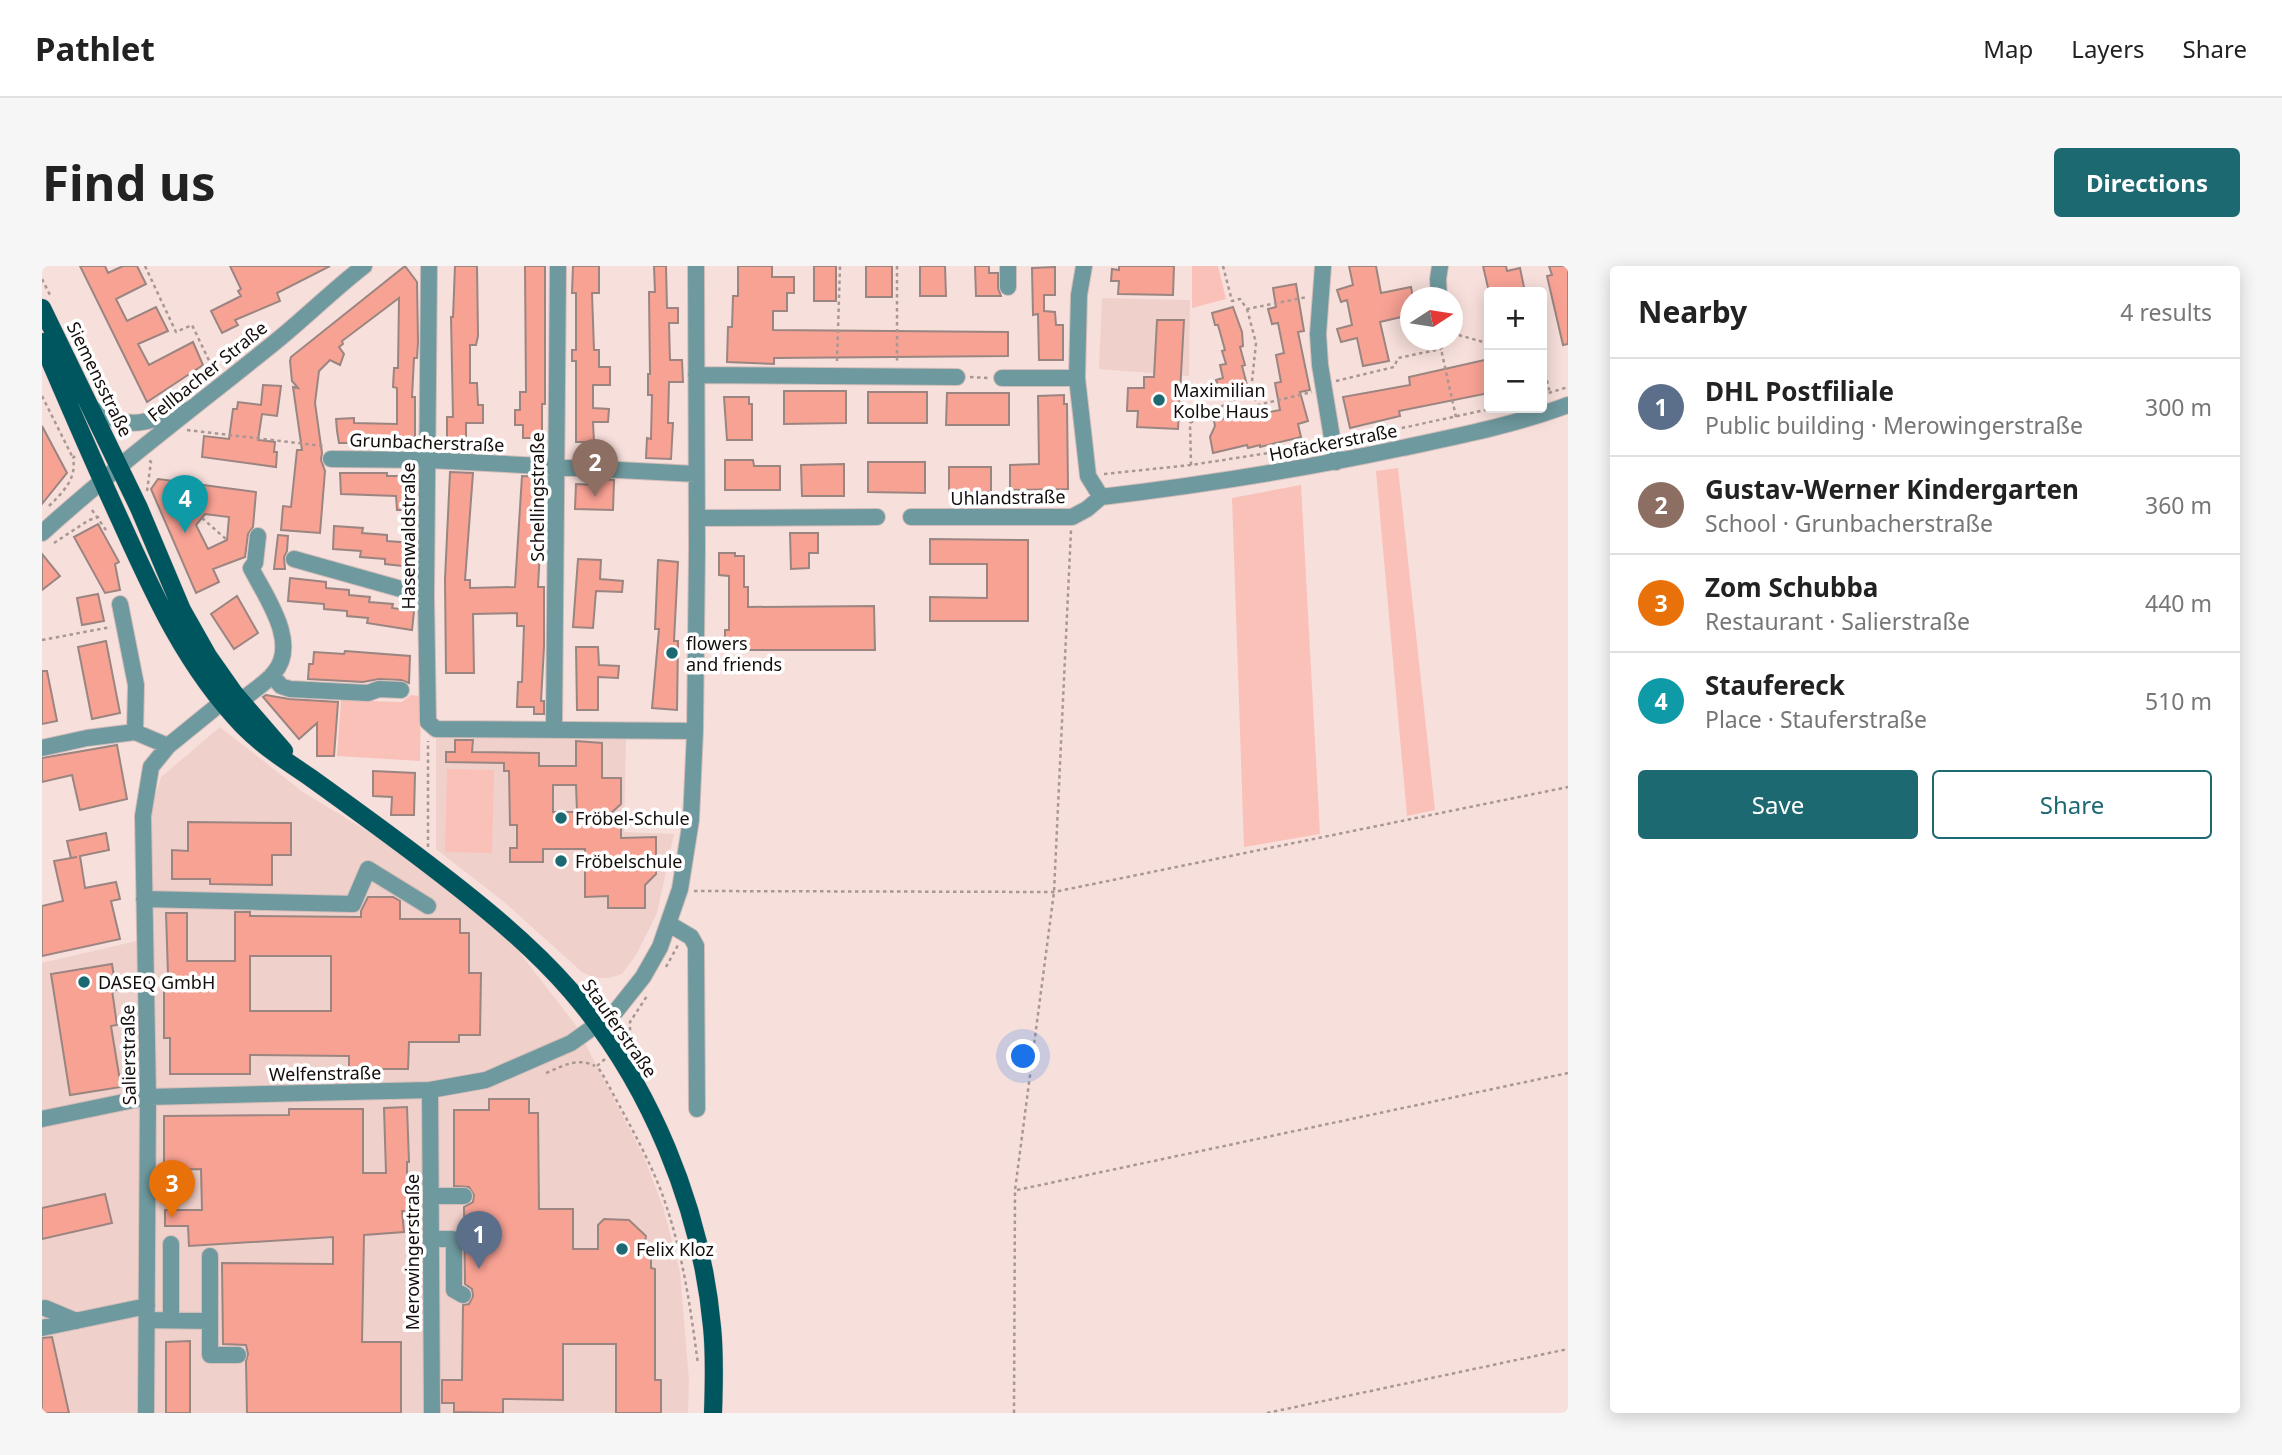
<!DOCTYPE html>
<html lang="en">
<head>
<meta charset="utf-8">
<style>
	:root { --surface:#fff; --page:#f6f6f6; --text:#222; --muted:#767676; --line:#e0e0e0; --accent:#1d6971 }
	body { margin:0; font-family:"Noto Sans",sans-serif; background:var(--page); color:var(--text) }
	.controls { position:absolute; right:21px; top:21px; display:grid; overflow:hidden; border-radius:7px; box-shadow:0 4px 18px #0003 }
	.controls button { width:63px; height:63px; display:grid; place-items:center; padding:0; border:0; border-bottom:2px solid var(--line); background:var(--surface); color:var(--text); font:35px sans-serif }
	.compass { position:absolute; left:1358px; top:21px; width:63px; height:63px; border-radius:50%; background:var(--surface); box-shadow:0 4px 18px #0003; rotate:78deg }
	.you { position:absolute; left:982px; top:791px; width:24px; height:24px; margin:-18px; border:5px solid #fff; border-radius:50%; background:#1a73e8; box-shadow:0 0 0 10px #1a73e833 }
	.badge { display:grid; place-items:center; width:46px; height:46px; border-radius:50%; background:var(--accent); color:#fff; font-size:23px; font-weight:700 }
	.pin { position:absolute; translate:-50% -58px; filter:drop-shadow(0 2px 4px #0008) }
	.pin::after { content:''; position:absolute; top:37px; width:24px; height:21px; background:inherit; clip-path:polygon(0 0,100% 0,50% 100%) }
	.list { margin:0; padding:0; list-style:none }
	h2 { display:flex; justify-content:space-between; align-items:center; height:91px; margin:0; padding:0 28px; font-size:30px }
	h2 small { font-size:23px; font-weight:400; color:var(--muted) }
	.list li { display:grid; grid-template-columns:46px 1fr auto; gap:21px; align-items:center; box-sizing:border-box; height:98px; padding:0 28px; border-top:2px solid var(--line) }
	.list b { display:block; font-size:26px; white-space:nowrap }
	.list p { margin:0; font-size:23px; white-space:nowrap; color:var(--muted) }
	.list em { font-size:23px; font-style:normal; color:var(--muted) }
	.actions { display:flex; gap:14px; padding:21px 28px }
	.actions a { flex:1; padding:16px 0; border:2px solid var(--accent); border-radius:7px; text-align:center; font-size:24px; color:var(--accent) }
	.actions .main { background:var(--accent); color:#fff }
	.map { position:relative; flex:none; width:1526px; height:1147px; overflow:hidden; border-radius:7px }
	header { display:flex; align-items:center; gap:42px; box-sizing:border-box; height:98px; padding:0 35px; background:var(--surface); border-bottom:2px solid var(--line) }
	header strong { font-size:33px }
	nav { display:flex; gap:38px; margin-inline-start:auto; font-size:24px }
	.intro { display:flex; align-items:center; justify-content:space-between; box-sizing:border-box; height:168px; padding:0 42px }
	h1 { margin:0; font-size:49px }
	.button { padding:18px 32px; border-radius:7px; background:var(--accent); color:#fff; font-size:24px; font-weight:700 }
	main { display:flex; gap:42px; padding:0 42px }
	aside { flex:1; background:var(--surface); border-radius:7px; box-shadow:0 4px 18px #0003 }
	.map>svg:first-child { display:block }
	.built { fill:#f0d0ca }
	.green { fill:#fac1b8 }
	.building { fill:#f8a294; stroke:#9b8581; stroke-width:2; fill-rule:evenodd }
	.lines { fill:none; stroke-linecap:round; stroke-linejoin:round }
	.minor-casing { stroke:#d3bdba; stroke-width:18 }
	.major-casing { stroke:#d3bdba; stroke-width:19 }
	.path { stroke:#a99793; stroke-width:2.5; stroke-dasharray:3.5 3.5; stroke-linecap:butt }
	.minor { stroke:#6e999e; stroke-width:16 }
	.major { stroke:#00565f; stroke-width:18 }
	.poi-dot { fill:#1d6971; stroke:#fff; stroke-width:2.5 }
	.labels { text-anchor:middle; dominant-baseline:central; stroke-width:7; stroke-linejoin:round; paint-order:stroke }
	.street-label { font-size:18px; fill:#140d0b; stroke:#fff }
	.poi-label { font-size:18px; fill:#140d0b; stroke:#fff; text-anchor:start }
</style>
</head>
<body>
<header>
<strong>Pathlet</strong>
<nav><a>Map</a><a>Layers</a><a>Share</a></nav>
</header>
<div class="intro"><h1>Find us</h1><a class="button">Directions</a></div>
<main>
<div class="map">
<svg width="1526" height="1147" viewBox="0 0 1526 1147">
	<rect width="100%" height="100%" fill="#f7dfdb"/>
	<!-- built -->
	<path class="built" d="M1060,32L1148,34L1147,110L1057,103Z
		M178,461L261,526L392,606L461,665L533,758L602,891L621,941L638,1006L647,1114L646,1147H0V697L107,672V550L119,511Z
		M394,471L584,472L582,566L632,568L615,647L594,689L580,708L567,712H553L540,706L462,636L394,583Z"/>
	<!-- green -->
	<path class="green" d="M1150,0H1176L1184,33L1150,42Z
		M1356,202L1393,544L1365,550L1334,205Z
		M1259,219L1278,568L1202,581L1190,232Z
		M369,429L379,430L378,495L295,490L299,434L360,436Z
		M405,503L452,504L450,587L403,586Z"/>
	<!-- building -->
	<path class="building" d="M38,0H63L66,7L81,0H95L104,18L74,33L85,55L114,41L126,65L96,78L107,99L151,76L161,99L105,136Z
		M188,0H288L235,27L238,35L193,54L196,59L180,67L169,45L199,30L196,25L199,23Z
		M363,0L375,16L376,76L375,92H372L370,131H373V177H297L295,165L294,153L312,152V157L355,158V122L351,121L352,102H356L357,32L300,75L301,78L297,81L302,88L298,99L288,94L277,105L273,137L280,187L279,194L283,205L278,267L239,264L241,240L249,241L255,184H260L251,121L256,122L250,115L248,95L249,91Z
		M413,0H435L436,70L434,79H428V117H435L436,139H441V157H424V175H405V151H411L409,51H411Z
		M483,0H503V138H500V174H502V190L490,189V172H481V159H473V144H478V126H484Z
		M531,0H557V27H550L552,84H557V101H568V119H551V142L567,143L566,156H551L552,176H534V95H530V84H534V27H530Z
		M612,0H624L625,42H636V57H627L628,94H640L641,116H627L626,157H631L629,193L604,192L605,172L609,173L610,129H606V108H608L607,26H613Z
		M696,0H730V11H752V27H745V45H731V64L966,66V90L732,92V98L685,96L686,61H690L691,30H696Z
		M772,0H794V35H772Z
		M824,0H850V31H824Z
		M878,0H903L904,30H878Z
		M933,0H947V7H956V22L959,30H934Z
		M1077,0H1132L1131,29L1076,28L1077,15H1069L1070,3L1077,4Z
		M1307,0H1334L1339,27L1369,21L1371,32H1368V49L1338,56L1347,95L1321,100L1315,72L1299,76L1295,63L1310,59L1305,34L1299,36L1295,24L1311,19Z
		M1441,0H1464L1465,5L1478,2L1483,26H1447Z
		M1507,0H1526V78L1521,79L1505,10L1510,9Z
		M1013,1V29H1002V45L1013,46L1014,59H1021V94H997L996,48L991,49L990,2Z
		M1254,18L1262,65L1256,66L1268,124L1258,126L1266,155L1256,158L1259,171L1218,181V179L1206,182L1205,179L1171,187L1168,171L1173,160L1172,155L1192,150L1193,153L1238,144L1233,117L1239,116L1234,89L1242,87L1236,57L1230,58L1226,43L1234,41L1231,22Z
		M1191,41L1200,66L1201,80L1198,81L1203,99L1200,100L1205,119L1178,127L1174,114L1181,112L1178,99L1184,98L1180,85L1183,84L1176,59H1173L1170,47Z
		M1115,54H1142L1136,163L1095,161L1096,145H1085L1086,122H1102V111H1112Z
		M1447,93V127L1357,145L1358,150L1308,162L1301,131L1368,119L1367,111Z
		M221,119L239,120L235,150L220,148L216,174L233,176L232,186H235L234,201L160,191L162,170L187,173L191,143H195L196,136L219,139Z
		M742,125H804V157L742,158Z
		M826,126H885V157H826Z
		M905,127H967V159H904Z
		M1022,129V138H1025L1026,223L968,224V199L997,198L996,130Z
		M682,131H707V138H710V174H685Z
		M0,160L25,207L0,238Z
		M683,194H711L712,200H738V224H683Z
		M826,196H883V227L826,226Z
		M802,198V230H760L759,199Z
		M907,201H949V226H907Z
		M408,206L431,207L423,314H428V322L473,321L480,210L502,211L496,321H502V381L499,435H502V448H492V441H475L476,416H480L482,360H475V347L431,348L432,407H404L403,313Z
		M298,207H345V210H372V244H355L354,230L299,228Z
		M116,213L214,226L211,261L206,268L203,291L171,303L177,316L154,327L109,223ZM163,248L187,251L185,274L166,283L154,259Z
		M558,213L572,214L571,244L533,243L534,218L557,219Z
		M56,258L77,296L73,298L78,324L63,327L32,271Z
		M292,260L321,262L320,267L345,269V275L371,277L369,301L343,298V293L318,291L319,285L291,283Z
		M748,267H776V287H767V302L749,303Z
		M236,269L246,270L245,285L242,291L243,303H232Z
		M888,273L986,274V355H888V331L945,332V298H888Z
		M677,287H693V290H702V321H706V341L832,340L833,384H683V364H687V310L677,309Z
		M0,288L18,310L0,324Z
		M536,293L559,294L558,313L581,315L580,326L554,325L551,362L531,361Z
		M616,294L636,296L632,375H636L635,444L610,442L617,363H613Z
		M248,312L284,316V322L307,324V329L328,331L327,336L351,338L350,342L372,345L370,364L325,357L326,352L305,350V345L282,343V338L246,335Z
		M56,328L62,355L40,359L35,332Z
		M195,330L216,367L192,383L169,348Z
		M64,375L78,447L50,453L36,381Z
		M534,381H556L557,399L577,400L576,412L556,411V444H535Z
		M303,385L368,390L367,417L359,414L337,413L321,416L266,413L267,398H271L272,386L302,388Z
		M0,405H5L15,455L0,458Z
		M224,429L247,433L296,436L292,490H275V457L257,473L221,431Z
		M413,474H431L430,486L497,487V500H534V475L560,477V512H579V538L557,558H579V572L614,571V608L603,619V642H566V630L543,631V583H501V596H468V582H475V559H468L467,505H462V497L404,496V486H413ZM511,519H534L535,546H511Z
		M75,479L85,533L38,544L30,509L0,516V492Z
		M331,505L373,507L372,549H349L350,531L331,530Z
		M146,556L249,557V589H230V619L168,618V613H130V584L146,585Z
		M64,567L67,584L38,590L43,622L74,616L78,633L69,635L78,673L0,690V640L21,635L12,595L35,591L29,592L25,575Z
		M326,631H351L358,635V653H418V667H427V707H439L438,769H417V776H367L366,803H307V790L208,789V808H128V772H122V709H126L124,647H145V695H193V646H208V650L319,651V645ZM208,690H289V745H208Z
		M70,698L74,724H70L75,759L69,760L79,821L28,829L9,708Z
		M447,833H487V847H496L497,943H531V983H556V959L562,953L587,954L604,970L603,976L609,980V1002L613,1003V1114H619V1147H574V1078H521V1134L461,1133V1147L412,1146V1137H400V1114H420L421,1039L427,1038L431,1030L430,1023L423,1018L422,941L431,936L432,929L427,921L412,920V844H447Z
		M365,841L367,896H365V945H360L362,966L322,969L320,1076H359V1147H205L204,1095L206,1088L204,1079L181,1078L180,997L291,998V971L147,980L146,960H123V944H160L159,903L122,904V850L247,849V843H321V907H344L342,842Z
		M63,928L70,957L0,973V942Z
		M10,1071L27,1147H0V1072Z
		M148,1075V1147H124V1076Z"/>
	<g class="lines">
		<!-- minor casing -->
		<g class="minor-casing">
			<path id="minor" d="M387,0L384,330L386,456L394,463L653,465
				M1042,0L1037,29L1035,112L1046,210L1059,231
				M1281,0L1276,68L1278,99L1294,196
				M966,21V0
				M1397,32L1396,13L1398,0
				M654,109L915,111
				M960,112H1035
				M49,142C87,165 101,158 140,143
				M289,193L386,194L654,208
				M1059,231C1160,219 1261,203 1360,182C1416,170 1473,159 1526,139
				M869,251H1030L1045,243L1059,231
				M655,252L835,251
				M0,267C74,200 154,140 232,77C263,52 291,24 322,0
				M252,293L384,330
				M78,338L94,419L93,466
				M230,409L239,420L248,423L326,427L337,423L359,424
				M199,435C209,426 223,418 232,407C258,377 223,330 209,302L213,297L216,270
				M512,463L516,0
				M0,482L45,472L93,466L126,480
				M102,633L311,638L326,603L386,640
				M627,658L649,671L654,680L655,843
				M388,824L390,1147
				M0,853L106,831L388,824L444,814L529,777L574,745L601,711L618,681L638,623L649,554L653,465L655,283L654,0
				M389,930H422
				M389,973H410L412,979V1024L421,1029
				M3,1042L34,1055
				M105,1054L168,1055V990
				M129,1054V978
				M168,1055V1089H196
				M0,1062L105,1040
				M104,1147L106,831L101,550L109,501L126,480L190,428"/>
		</g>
		<!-- major casing -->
		<g class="major-casing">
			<path id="major" d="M0,42L97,242L140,344L166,390L192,427L242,485
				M0,76C26,137 52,197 80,258C113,331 145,402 201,460C224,483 243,494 269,512C308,540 348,569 386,598C437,637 487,677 529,725C608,817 659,941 670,1061C673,1089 672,1119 671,1147"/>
		</g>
		<!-- path -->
		<path class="path" d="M103,0L134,66L150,59L173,107
			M855,0V97
			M1181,0L1190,35L1198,33L1205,43L1265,31
			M0,13L8,29
			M1482,24L1483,26
			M1205,43L1214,77L1209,125L1216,139L1270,126
			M1410,67L1441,76L1447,75
			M1405,74L1399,83L1414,151
			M1500,94L1508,127
			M795,95L798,0
			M928,111L946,112
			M1294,115L1352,101L1356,92L1399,83
			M1500,129L1526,121
			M0,130L31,192
			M145,164L281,180
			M1305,174L1452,142
			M1149,199L1148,157L1209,125
			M1062,208L1149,199L1278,179
			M105,225L109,196L107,194
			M7,240C21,226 35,213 31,192L33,190
			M50,244L66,267
			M160,252L185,274
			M12,277L47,254L60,250
			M0,374L69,361
			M386,581V475
			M652,625L1012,626L1526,521
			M624,701L636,679
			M585,777L588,775V756L605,730
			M563,793L555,800L561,809C584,853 611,897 626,945C642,995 649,1046 656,1098
			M504,807C521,800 535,791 553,800
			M975,924L1526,807
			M452,970V982
			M425,977L443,983
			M972,1147L973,924L1012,626L1029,264
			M1225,1147L1526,1083"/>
		<!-- minor -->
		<use href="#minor" class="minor"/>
		<!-- major -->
		<use href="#major" class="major"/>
	</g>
	<!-- markers -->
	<g class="poi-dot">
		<circle cx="1117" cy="134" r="7"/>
		<circle cx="630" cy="387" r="7"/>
		<circle cx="519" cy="552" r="7"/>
		<circle cx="519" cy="595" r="7"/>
		<circle cx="42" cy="716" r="7"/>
		<circle cx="580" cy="983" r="7"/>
	</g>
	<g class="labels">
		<!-- street labels -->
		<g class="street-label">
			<text transform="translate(165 105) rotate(-39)">Fellbacher Straße</text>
			<text transform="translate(58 113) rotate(64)">Siemensstraße</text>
			<text transform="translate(385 176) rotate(2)">Grunbacherstraße</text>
			<text transform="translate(1291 176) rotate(-11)">Hofäckerstraße</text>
			<text transform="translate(495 231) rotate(-90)">Schellingstraße</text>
			<text transform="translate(966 231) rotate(-1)">Uhlandstraße</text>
			<text transform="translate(366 270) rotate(-90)">Hasenwaldstraße</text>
			<text transform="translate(578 762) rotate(55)">Stauferstraße</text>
			<text transform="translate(86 789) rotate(-91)">Salierstraße</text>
			<text transform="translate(283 807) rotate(-1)">Welfenstraße</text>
			<text transform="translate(370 986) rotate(-90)">Merowingerstraße</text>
		</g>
		<!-- poi labels -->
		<g class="poi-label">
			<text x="1131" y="124">Maximilian<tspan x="1131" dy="21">Kolbe Haus</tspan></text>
			<text x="644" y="377">flowers<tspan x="644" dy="21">and friends</tspan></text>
			<text x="533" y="552">Fröbel-Schule</text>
			<text x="533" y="595">Fröbelschule</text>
			<text x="56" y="716">DASEQ GmbH</text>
			<text x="594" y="983">Felix Kloz</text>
		</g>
	</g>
</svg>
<div class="controls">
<button>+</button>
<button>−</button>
</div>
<svg class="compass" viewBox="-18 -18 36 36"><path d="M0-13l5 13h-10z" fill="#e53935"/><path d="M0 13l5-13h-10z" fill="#767676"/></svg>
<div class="you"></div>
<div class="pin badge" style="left:437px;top:1003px;background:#5c6f8a">1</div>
<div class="pin badge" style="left:553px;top:231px;background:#8d6e63">2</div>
<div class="pin badge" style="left:130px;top:952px;background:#e8710a">3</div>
<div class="pin badge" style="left:143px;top:267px;background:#0f9aa8">4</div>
</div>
<aside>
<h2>Nearby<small>4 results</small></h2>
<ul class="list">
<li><span class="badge" style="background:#5c6f8a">1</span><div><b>DHL Postfiliale</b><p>Public building · Merowingerstraße</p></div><em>300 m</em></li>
<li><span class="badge" style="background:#8d6e63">2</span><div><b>Gustav-Werner Kindergarten</b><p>School · Grunbacherstraße</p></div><em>360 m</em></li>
<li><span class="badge" style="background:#e8710a">3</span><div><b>Zom Schubba</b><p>Restaurant · Salierstraße</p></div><em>440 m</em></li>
<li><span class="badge" style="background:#0f9aa8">4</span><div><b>Staufereck</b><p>Place · Stauferstraße</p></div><em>510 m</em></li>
</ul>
<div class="actions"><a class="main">Save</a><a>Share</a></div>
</aside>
</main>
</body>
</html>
